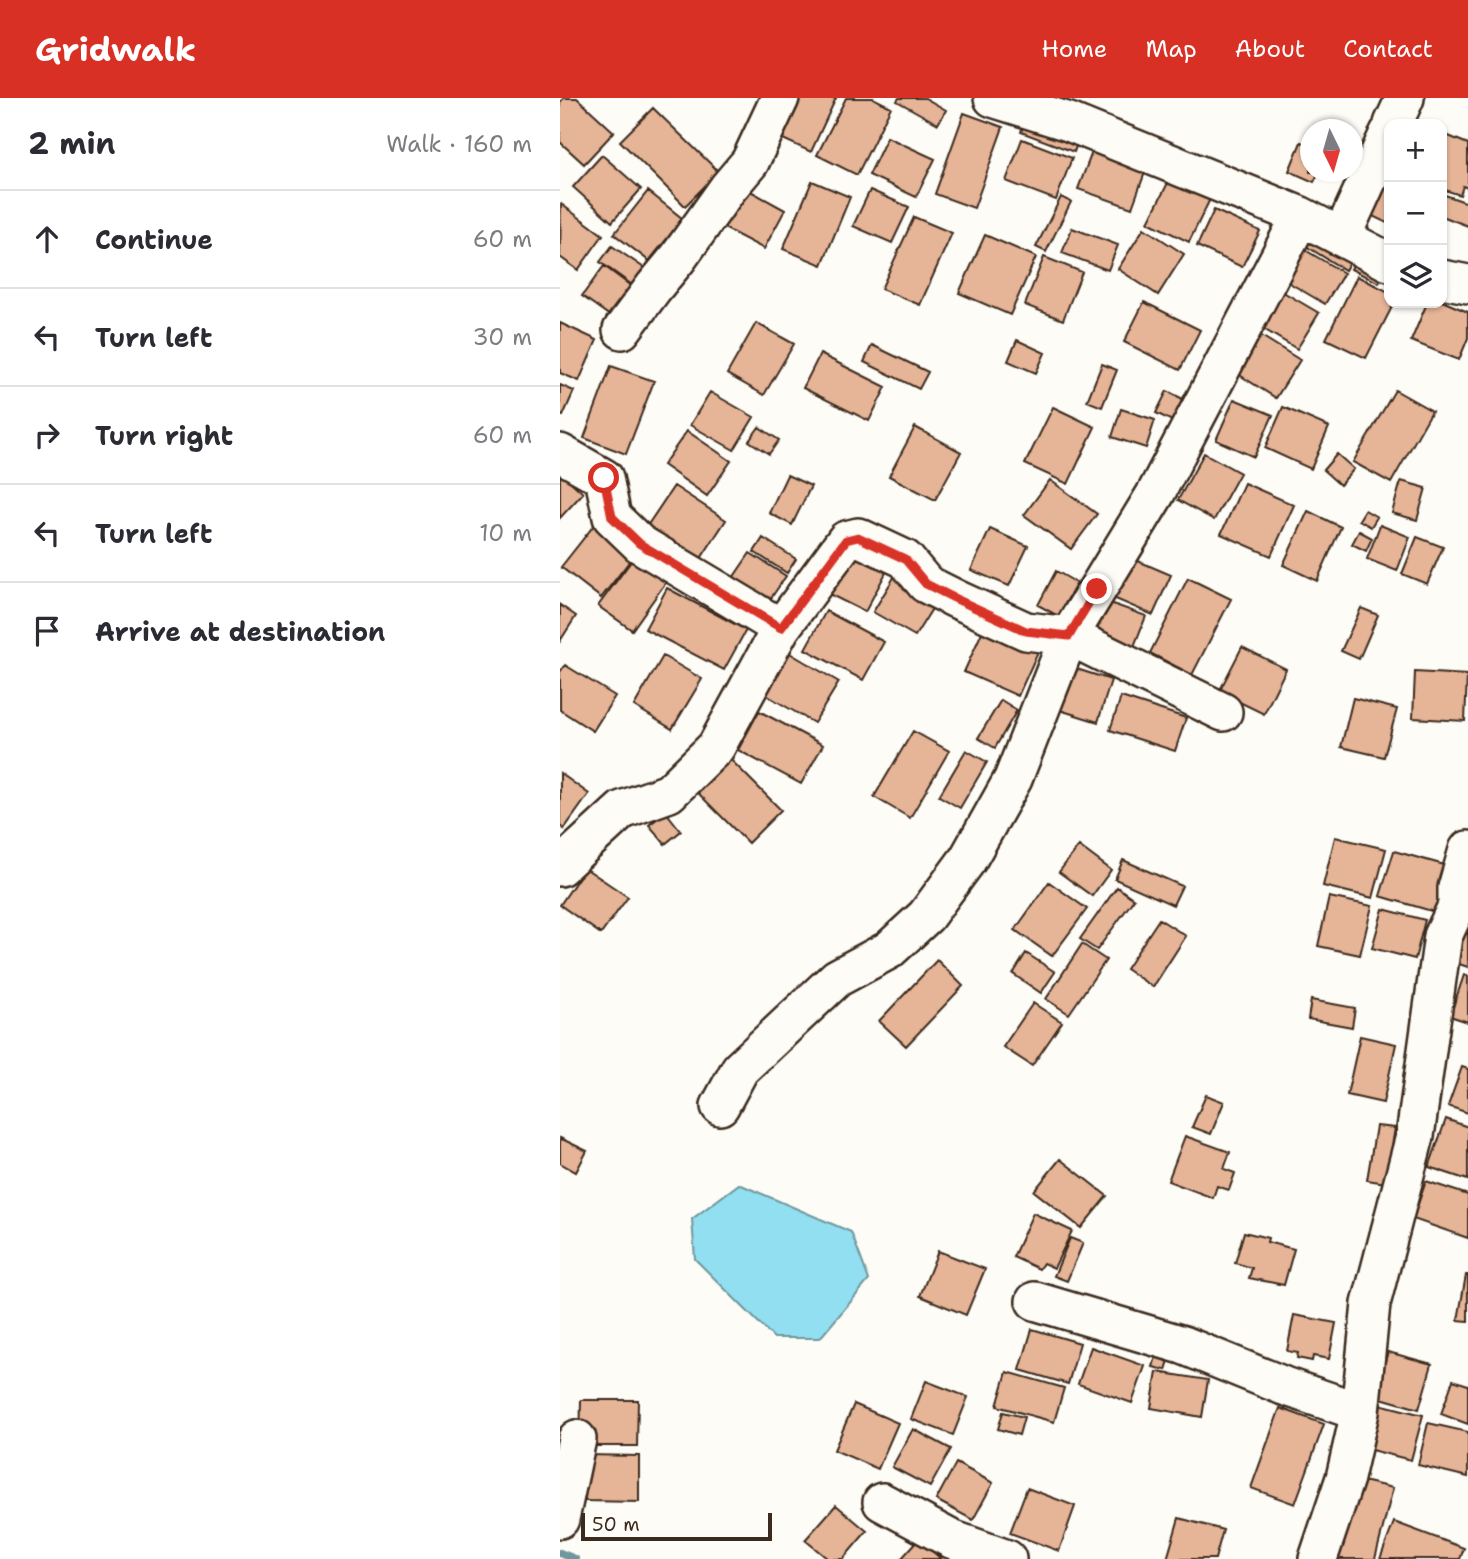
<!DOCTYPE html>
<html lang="en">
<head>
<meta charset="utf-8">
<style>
	:root { --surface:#fff; --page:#f2f2f3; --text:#2b2b33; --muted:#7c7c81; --line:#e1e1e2; --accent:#d93025 }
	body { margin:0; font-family:"Shantell Sans",sans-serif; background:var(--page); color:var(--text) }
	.controls { position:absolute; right:21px; top:21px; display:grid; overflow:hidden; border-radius:14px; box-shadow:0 2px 5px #0004 }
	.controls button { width:63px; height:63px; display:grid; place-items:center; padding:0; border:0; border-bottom:2px solid var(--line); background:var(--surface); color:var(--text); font:35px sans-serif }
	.compass { position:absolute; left:740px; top:21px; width:63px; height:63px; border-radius:50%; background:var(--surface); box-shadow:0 2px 5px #0004; rotate:175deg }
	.scale { position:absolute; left:21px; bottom:18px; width:191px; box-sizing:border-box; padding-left:7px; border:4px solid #3b2a1e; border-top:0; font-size:19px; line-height:24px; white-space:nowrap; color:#3b2a1e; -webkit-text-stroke:5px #fdfcf7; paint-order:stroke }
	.stop { position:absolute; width:21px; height:21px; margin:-16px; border:5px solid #d93025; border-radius:50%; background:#fff }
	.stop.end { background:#d93025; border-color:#fff; box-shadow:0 2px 7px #0008 }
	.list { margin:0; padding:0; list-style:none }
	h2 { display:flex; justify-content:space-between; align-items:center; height:91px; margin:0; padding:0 28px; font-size:30px }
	h2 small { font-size:23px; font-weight:400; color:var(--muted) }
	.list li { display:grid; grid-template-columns:46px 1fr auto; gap:21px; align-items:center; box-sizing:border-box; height:98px; padding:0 28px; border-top:2px solid var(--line) }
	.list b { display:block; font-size:26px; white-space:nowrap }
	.list em { font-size:23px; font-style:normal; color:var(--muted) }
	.icon { flex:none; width:38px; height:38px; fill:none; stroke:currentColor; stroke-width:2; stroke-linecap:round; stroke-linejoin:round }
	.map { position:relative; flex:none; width:908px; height:1461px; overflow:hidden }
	header { display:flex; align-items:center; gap:42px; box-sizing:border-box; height:98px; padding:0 35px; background:var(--accent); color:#fff }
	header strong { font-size:33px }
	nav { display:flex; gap:38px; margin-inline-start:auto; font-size:24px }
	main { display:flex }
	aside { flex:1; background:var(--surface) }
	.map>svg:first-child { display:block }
	.water { fill:#91dff0; stroke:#6f979c; stroke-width:2 }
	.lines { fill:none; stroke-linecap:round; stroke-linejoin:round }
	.stream { stroke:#6f979c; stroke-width:8 }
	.building { fill:#e6b497; stroke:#3b2a1e; stroke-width:2 }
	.minor-casing { stroke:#3b2a1e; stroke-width:42 }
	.minor { stroke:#fdfcf7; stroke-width:37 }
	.route { stroke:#d93025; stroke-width:9 }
</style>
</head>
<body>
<header>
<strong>Gridwalk</strong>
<nav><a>Home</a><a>Map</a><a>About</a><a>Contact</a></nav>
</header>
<main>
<aside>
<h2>2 min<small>Walk · 160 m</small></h2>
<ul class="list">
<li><svg class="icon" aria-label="ahead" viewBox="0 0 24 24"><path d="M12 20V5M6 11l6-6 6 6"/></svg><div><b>Continue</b></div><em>60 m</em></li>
<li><svg class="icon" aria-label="left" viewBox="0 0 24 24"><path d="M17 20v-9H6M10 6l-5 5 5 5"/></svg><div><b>Turn left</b></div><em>30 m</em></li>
<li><svg class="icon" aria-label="right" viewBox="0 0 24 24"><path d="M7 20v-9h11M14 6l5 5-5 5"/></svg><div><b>Turn right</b></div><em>60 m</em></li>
<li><svg class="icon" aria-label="left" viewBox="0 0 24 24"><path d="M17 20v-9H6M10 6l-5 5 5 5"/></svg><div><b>Turn left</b></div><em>10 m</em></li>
<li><svg class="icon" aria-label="arrive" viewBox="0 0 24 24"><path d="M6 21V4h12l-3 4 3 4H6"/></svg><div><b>Arrive at destination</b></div></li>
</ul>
</aside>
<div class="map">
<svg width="908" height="1461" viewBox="0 0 908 1461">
	<rect width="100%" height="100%" fill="#fdfcf7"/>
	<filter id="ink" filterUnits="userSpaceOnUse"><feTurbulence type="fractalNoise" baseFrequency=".0143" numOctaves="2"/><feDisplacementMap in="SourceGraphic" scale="14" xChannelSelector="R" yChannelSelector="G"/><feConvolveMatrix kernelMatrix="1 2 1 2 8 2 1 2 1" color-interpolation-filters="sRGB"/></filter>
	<g filter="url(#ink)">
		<!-- water -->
		<path class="water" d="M179,1086L291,1134L309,1182L260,1240H214L135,1161L132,1121Z"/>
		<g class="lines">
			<!-- stream -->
			<path class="stream" d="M0,1455L15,1461"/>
		</g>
		<!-- building -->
		<path class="building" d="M4,0H17L54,34L24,66L0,44V4Z
			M229,0H276L251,54L212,36Z
			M286,0H313L331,9L297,77L257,57Z
			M339,0H365L386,12L378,26L337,3Z
			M93,10L159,74L125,108L60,43Z
			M404,15L443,29L414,110L375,96Z
			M467,18L520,37L514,54L461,34Z
			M886,37L908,46V90L903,88L900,97L882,91L886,82L882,80V48Z
			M327,39L375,61L356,99L309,77Z
			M462,41L512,60L496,102L446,83Z
			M741,44L750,48V74H759L754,84L729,73Z
			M535,46L588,66L572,110L518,91Z
			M829,46V126L798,111Z
			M42,57L81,91L52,124L13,89Z
			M614,73L654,93L629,144L588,124Z
			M252,83L290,99L262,167L223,151Z
			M185,90L225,112L204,151L164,130Z
			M310,92L349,109L332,145L293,128Z
			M88,93L123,121L89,163L54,136Z
			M882,96L908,105V128L882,118Z
			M501,99L511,104L486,154L476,149Z
			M1,106L43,137L18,172L0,159Z
			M654,112L700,133L682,169L637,148Z
			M354,119L392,135L360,207L321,191Z
			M747,126L795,155L785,172L736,142Z
			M512,130L558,147L548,172L502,155Z
			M584,130L624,156L598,197L558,171Z
			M425,137L476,159L450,217L399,195Z
			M52,148L87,172L75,189L40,164Z
			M740,149L784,175L765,206L721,180Z
			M799,156L827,170L819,185L791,171Z
			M484,159L522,174L503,222L465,207Z
			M44,168L75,191L53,220L22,198Z
			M797,178L829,194V205H834L806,260L766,241Z
			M713,188L759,215L737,251L692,224Z
			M882,203L908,214V240L899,262L851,243L867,205Z
			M584,204L640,232L620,272L564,244Z
			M0,225L37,242L19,283L0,275Z
			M196,225L234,246L204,297L167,276Z
			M695,234L740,262L716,300L670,271Z
			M457,242L485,255L476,275L448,263Z
			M312,247L368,274L359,291L304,264Z
			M260,256L326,289L309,323L243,290Z
			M542,266L557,272L542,309L527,303Z
			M51,268L94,283L66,356L24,340Z
			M0,287L14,293L3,318L0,317Z
			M835,292L872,313L831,385L793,364Z
			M607,293L625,302L614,324L596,315Z
			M150,294L194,319L174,352L130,327Z
			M674,301L713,317L694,359L656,342Z
			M493,309L535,329L508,386L465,366Z
			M723,309L769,329L751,371L705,350Z
			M561,311L595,322L586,350L552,339Z
			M199,329L219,342L209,356L189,343Z
			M355,329L401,354L375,402L329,378Z
			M127,333L171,363L147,398L103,367Z
			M644,355L680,375L654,422L618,402Z
			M777,356L794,371L780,387L763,372Z
			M0,374L23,395L0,420Z
			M227,377L251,388L232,427L209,415Z
			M490,382L537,416L511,451L464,417Z
			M841,383L866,390L857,422L832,415Z
			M684,385L734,407L711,458L661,436Z
			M114,388L166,422L136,468L83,434Z
			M805,412L817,419L811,429L799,422Z
			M748,413L781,429L757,483L723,467Z
			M35,426L75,456L41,500L1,469Z
			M820,427L850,439L837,473L807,461Z
			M430,431L468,448L449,488L411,472Z
			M799,433L812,440L806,453L792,446Z
			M857,439L883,449L867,486L842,476Z
			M203,440L236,461L227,475L194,454Z
			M288,448L329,469L305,514L265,494Z
			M78,454L111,477L72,532L38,508Z
			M190,455L226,478L209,503L173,480Z
			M564,457L611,477L593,517L546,497Z
			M496,473L517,485L498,518L478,507Z
			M336,476L378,501L355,538L313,514Z
			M628,480L671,501L632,577L590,555Z
			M107,490L186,532L164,572L85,531Z
			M539,501L586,518L571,556L525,539Z
			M0,507L16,518L0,543Z
			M801,510L818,517L799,561L781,553Z
			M266,513L324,544L303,582L245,551Z
			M427,523L481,547L458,598L404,574Z
			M682,549L726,571L704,616L659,594Z
			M221,550L279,584L254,625L196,591Z
			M103,558L142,581L112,631L74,608Z
			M501,566L551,582L538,624L487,608Z
			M5,567L55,598L33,633L0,612V574Z
			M855,574L907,577L905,623L853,620Z
			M561,599L626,620L615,653L550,632Z
			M793,600L837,611L824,659L781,649Z
			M441,602L457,612L435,650L418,640Z
			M199,613L263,647L241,686L178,652Z
			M353,633L389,653L350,720L314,699Z
			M406,652L427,664L400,710L379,698Z
			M163,654L221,712L188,745L130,687Z
			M0,675L29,696L4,731L0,728Z
			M106,714L121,733L105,746L89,727Z
			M775,739L826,751L813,800L763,788Z
			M519,748L551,772L532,798L499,774Z
			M834,753L888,768L875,814L820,798Z
			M563,762L622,788L613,807L555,781Z
			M25,770L68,799L41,836L0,807Z
			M489,784L527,811L492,858L455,832Z
			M557,789L574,801L537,852L520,841Z
			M769,799L812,808L800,857L758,848Z
			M823,811L865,822L855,861L812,850Z
			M908,815V869L887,862Z
			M599,821L626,838L593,889L566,871Z
			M522,846L546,862L509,916L486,901Z
			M466,855L495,874L481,895L453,876Z
			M377,862L403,888L346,948L319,923Z
			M904,877L908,878V924L890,918Z
			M751,902L795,910L792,929L748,921Z
			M473,905L502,924L472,968L443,949Z
			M800,938L836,946L823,1005L787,997Z
			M902,969L908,971V1015L888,1008Z
			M646,997L664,1004L651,1036L632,1029Z
			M886,1021L908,1029V1082L869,1069Z
			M816,1028L835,1030L826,1085L807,1082Z
			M625,1038L670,1054L664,1071L675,1075L669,1092L657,1088L653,1100L608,1083Z
			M0,1040L27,1053L16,1074L0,1065Z
			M500,1061L547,1098L521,1130L474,1093Z
			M866,1083L908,1097V1140L853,1121Z
			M473,1115L512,1133L494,1170L483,1165L479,1171L453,1159Z
			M684,1134L708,1140L707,1144L734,1151L724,1187L689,1180L692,1170L675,1165Z
			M510,1140L523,1145L507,1183L494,1178Z
			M378,1153L425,1171L406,1217L360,1198Z
			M906,1177H908V1223L898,1222Z
			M734,1217L776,1225L769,1261L753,1258L752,1263L737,1260L738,1255L727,1253Z
			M472,1231L520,1245L508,1286L460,1272Z
			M531,1249L585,1268L572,1305L518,1286Z
			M598,1252L611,1256L606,1272L593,1269Z
			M828,1254L872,1266L859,1311L814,1298Z
			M447,1274L504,1290L494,1324L437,1308Z
			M597,1274L648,1282L642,1319L591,1310Z
			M893,1282L908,1287V1326L881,1316Z
			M366,1283L408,1299L393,1337L351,1321Z
			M21,1302H78L77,1348H20Z
			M815,1305L863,1317L851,1362L803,1350Z
			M294,1306L338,1325L318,1371L274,1352Z
			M720,1310L764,1326L735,1406L691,1390Z
			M443,1314L464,1319L459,1337L438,1331Z
			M868,1325L908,1334V1379L858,1367Z
			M353,1331L391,1351L370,1389L332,1369Z
			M26,1357L79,1358V1404L25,1403Z
			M396,1365L433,1385L413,1422L376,1402Z
			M798,1382L833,1390L815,1461H777Z
			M467,1390L515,1408L499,1453L450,1435Z
			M276,1407L307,1433L283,1461H268L245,1442Z
			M619,1420L663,1432L655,1461H607Z
			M834,1424L904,1450L900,1461H820Z
			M359,1441L381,1461H341Z"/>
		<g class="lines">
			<!-- minor casing -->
			<g class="minor-casing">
				<path id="minor" d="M433,0L509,24L741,118L829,164
					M833,26L845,0
					M782,138L829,35
					M882,181L908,186
					M62,232L94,189L118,160L168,90L190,64L220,0
					M0,355L44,380L52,419L80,446L221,530
					M0,769L62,712L109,695L156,649L221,530L286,442L298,439L345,461L366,486L396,501L466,533L509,538L663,614
					M160,1008L180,971L277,880L329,852L366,818L408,761L453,681L509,538L596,395L741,118
					M475,1203L623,1247L724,1288L800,1314
					M322,1404L391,1441L447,1461
					M0,1421L17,1341
					M758,1461L785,1380L800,1314L811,1206L855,1038L883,838L897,808V790L908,752"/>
			</g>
			<!-- minor -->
			<use href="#minor" class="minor"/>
		</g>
	</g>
	<g class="lines" filter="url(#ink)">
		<!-- route -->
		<path class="route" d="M44,380L52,419L80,446L221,530L286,442L298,439L345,461L366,486L396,501L466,533L509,538L537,491"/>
	</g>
</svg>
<div class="controls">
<button>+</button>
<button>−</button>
<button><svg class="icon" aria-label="layers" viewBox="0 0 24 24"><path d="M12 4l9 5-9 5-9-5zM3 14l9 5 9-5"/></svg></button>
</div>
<svg class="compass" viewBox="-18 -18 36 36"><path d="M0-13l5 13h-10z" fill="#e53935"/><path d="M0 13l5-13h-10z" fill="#7c7c81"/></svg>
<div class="scale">50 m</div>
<div class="stop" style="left:44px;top:380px"></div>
<div class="stop end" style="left:537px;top:491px"></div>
</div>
</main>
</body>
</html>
